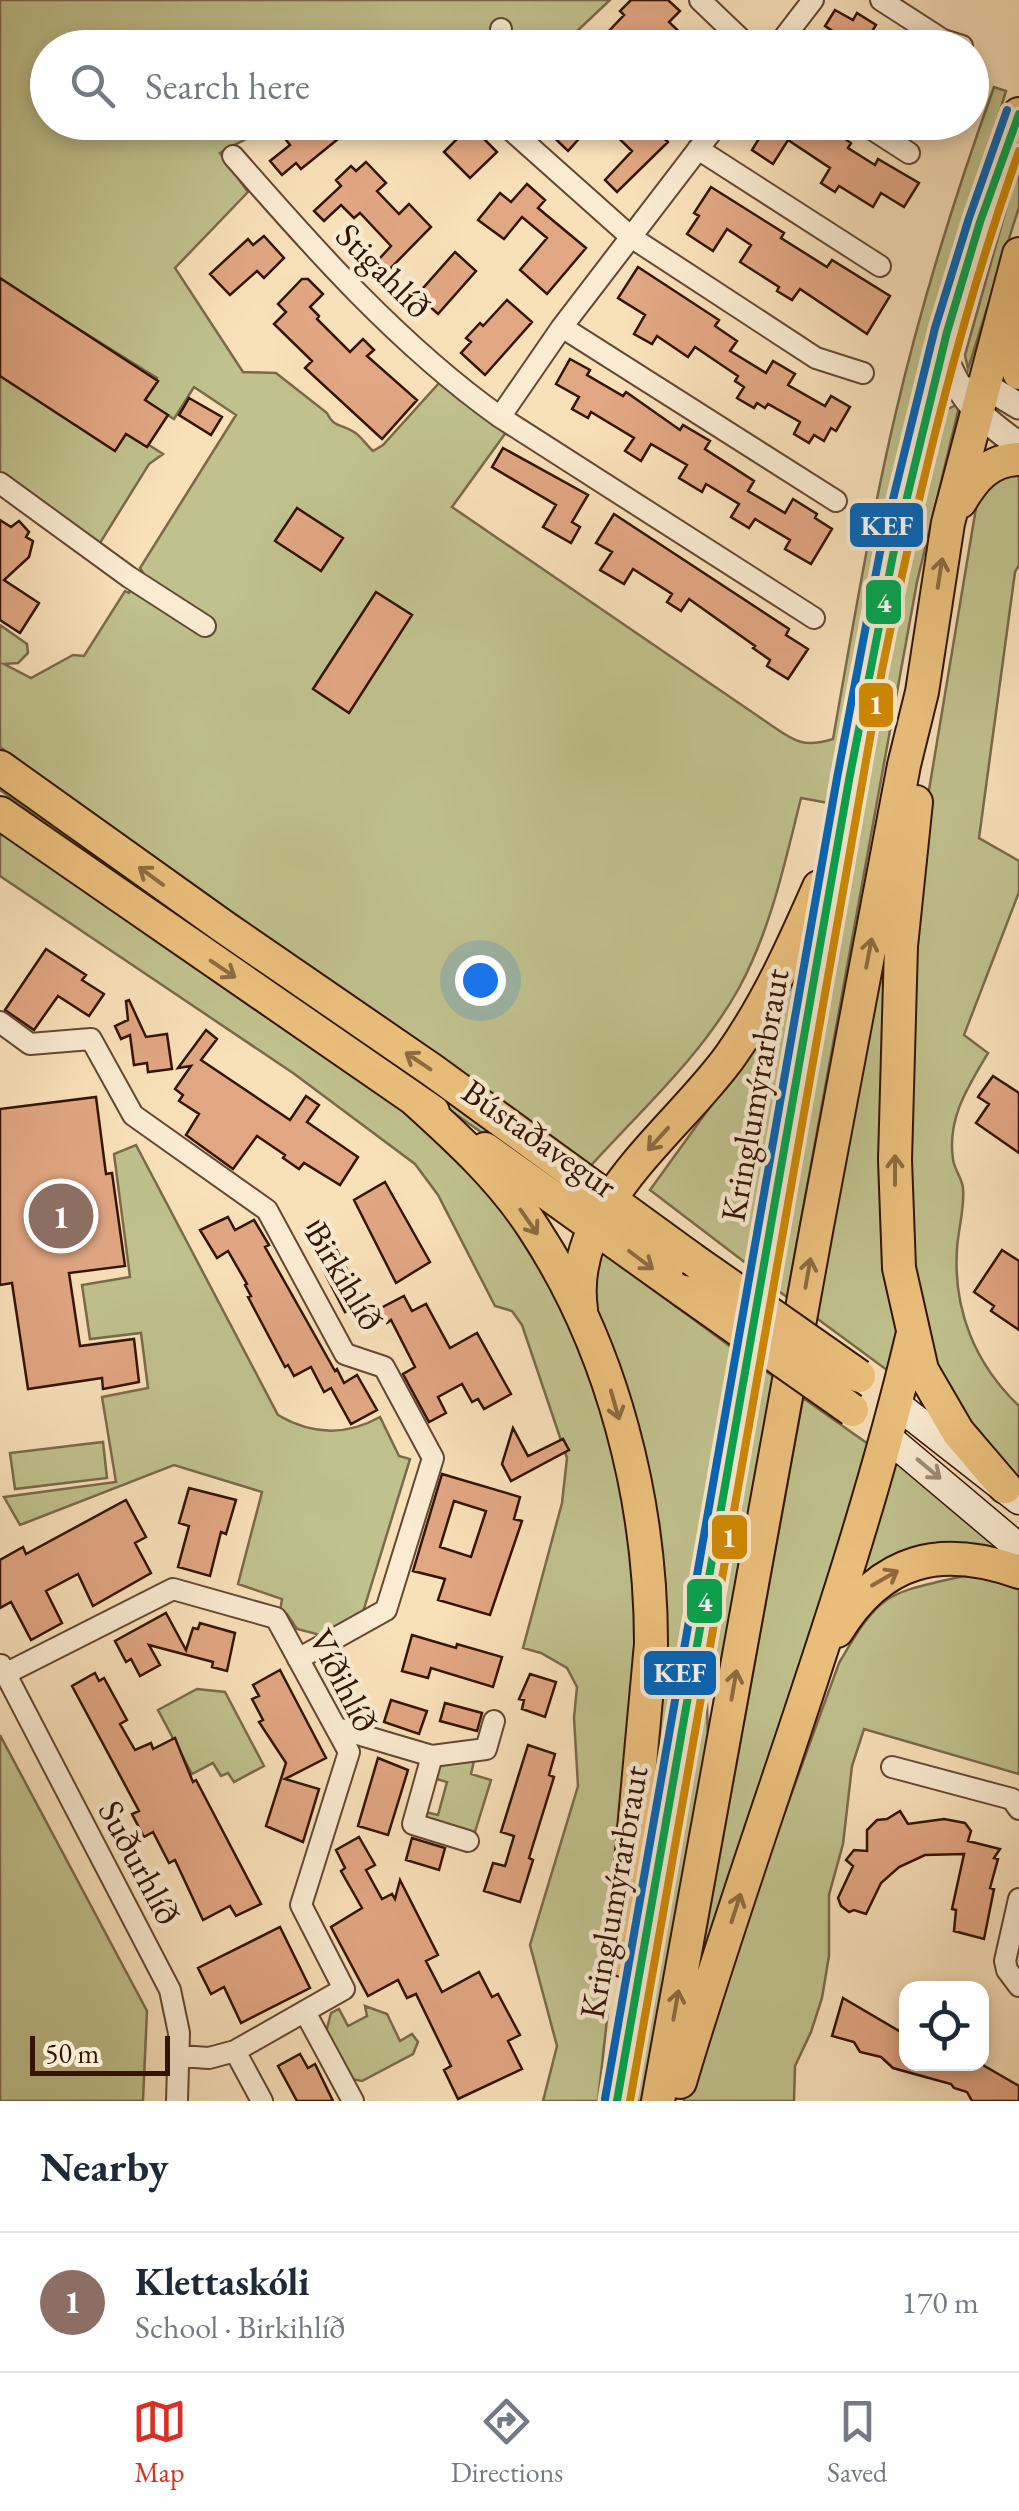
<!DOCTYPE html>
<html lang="en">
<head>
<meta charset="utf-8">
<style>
	:root { --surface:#fff; --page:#f2f2f3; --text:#1f2937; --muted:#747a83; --line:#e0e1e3; --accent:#d93025 }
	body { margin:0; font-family:"EB Garamond",serif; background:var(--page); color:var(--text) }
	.controls { position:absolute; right:30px; bottom:30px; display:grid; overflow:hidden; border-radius:20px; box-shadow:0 5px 15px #0003 }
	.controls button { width:90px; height:90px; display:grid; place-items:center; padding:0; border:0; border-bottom:2px solid var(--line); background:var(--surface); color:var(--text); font:50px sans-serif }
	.scale { position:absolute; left:30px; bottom:25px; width:140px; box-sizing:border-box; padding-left:10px; border:5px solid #331405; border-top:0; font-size:28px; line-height:35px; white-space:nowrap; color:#331405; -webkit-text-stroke:8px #faebd2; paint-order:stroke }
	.you { position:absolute; left:480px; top:980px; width:35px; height:35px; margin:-25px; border:8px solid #fff; border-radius:50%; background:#1a73e8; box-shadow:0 0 0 15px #1a73e833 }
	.badge { display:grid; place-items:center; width:65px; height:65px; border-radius:50%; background:var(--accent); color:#fff; font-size:32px; font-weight:700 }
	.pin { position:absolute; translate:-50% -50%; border:5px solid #fff; box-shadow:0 2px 10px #0006 }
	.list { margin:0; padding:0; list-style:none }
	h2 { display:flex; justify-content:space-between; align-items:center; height:130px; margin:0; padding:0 40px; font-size:42px }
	h2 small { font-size:32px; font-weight:400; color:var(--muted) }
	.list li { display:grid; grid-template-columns:65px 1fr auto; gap:30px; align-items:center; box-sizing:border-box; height:140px; padding:0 40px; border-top:2px solid var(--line) }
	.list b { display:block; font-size:38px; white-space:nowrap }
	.list p { margin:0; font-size:32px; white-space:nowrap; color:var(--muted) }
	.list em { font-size:32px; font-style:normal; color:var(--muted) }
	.icon { flex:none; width:55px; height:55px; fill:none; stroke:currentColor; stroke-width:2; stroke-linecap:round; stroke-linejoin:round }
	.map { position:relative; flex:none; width:1019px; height:2101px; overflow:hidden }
	.search { position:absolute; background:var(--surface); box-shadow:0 5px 15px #0003; left:30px; right:30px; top:30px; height:110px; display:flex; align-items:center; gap:25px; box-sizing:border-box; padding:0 35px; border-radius:55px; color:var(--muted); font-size:38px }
	.sheet { height:270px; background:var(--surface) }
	nav { display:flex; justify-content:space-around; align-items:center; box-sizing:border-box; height:140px; border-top:2px solid var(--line); background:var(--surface); font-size:28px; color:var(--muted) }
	nav a { display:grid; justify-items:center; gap:5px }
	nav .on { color:var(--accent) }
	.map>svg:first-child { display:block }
	.green { fill:#c0c18d; stroke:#7a6a49; stroke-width:2.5 }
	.building { fill:#e1a682; stroke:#331405; stroke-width:2.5; fill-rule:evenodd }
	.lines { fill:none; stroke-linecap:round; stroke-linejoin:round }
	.minor-casing { stroke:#644732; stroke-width:24 }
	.tertiary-casing { stroke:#644732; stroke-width:29 }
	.secondary-casing { stroke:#331405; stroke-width:31 }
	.primary-casing { stroke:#331405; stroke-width:36 }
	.minor { stroke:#faebd2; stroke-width:20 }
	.tertiary { stroke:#faebd2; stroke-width:25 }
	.secondary { stroke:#faebd2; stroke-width:28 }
	.primary { stroke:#ecc07c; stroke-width:32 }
	.primary-bridge-casing { stroke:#331405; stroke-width:36; stroke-linecap:butt }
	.primary-bridge { stroke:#ecc07c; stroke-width:32 }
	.bus-1-casing { stroke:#faebd2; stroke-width:15 }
	.bus-2-casing { stroke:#faebd2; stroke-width:15 }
	.bus-3-casing { stroke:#faebd2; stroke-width:15 }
	.bus-1 { stroke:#00a651; stroke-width:8 }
	.bus-2 { stroke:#d08901; stroke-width:8 }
	.bus-3 { stroke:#0065bd; stroke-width:8 }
	.oneway { stroke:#906a40 }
	.oneway2 { stroke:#a08a76 }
	.labels { text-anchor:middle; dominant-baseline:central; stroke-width:9; stroke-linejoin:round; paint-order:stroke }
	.street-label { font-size:35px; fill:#331405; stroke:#faebd2 }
	.line-badge { stroke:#faebd2; stroke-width:4 }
	.badge-label { font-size:28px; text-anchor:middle; font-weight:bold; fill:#fff }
</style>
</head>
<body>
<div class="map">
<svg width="1019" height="2101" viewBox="0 0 1019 2101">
	<rect width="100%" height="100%" fill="#f8e0b9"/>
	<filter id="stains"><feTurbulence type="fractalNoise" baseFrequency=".002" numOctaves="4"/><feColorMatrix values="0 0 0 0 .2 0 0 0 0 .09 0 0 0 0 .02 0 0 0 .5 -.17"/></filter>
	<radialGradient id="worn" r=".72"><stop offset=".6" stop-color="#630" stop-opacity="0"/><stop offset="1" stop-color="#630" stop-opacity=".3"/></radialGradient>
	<!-- green -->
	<path class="green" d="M0,0H610L574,34L549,37L407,32L378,35L363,48H48V122L266,123C248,142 240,140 220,153L248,192L175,268L243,372L276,373L327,413C334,428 342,424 354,432C361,436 366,445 373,451L383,445L440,382L477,412L507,431L452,507L768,723C793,740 802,749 833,739C852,631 870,523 895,416C921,304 955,195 994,87L1006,91L962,233L834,804L801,798C785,862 771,929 739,988C701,1057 639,1112 587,1170L0,747V625L27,644L28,653L18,663L4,664L31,678L73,655L84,656L125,591L129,593L143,573L140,568L236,415L194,387L174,419L145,401L157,378L0,280Z
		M1019,163V207L968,369L965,355Z
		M0,374L127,431L163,454L149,464L100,543L0,473Z
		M960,403L917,582L787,1297L770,1285L934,416Z
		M1019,467V565L1015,572L979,838L1019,861V892L964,1035L988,1053C968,1087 947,1118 953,1159C954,1169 962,1178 963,1188C965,1207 958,1230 957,1249C953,1310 975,1364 1019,1406V1485L943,1392L913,1309L904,1142L924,820L979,490Z
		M0,779L598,1202L592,1211L0,790Z
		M906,810L904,1345L895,1376L815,1317Z
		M0,826L402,1105L497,1196L573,1315L632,1515L639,1584L631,1802L598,2101H543L557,2046L530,1945L578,1786L574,1718L577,1687L567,1668L541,1653L523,1648L562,1503L567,1458L522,1325L512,1311L495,1306L438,1195L415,1164L293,1073L0,876Z
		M819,906L751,1267L650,1190L723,1089Z
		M136,1145L278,1415C312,1435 346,1436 380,1417L399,1456L410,1459L363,1612L324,1636L297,1629L287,1614L280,1612L282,1599L238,1584L262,1492L174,1465L20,1525L4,1497L116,1482L102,1397L148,1388L141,1333L90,1339L82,1285L130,1277L114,1154Z
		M596,1247L739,1353L628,1995L655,1725L598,1317L587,1268Z
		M754,1363L777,1379L720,1670L710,1683L706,1671Z
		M803,1398L871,1446L690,2018Z
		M103,1442L107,1478L15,1489L10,1453Z
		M896,1454L1019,1561L996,1558L852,1593Z
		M964,1576L1000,1580L1019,1588V1774L864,1729L852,1766L843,1844L829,1895V1956L822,1998L811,2032L795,2066L794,2101H684L698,2051L839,1663C881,1591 885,1594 964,1576Z
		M197,1689L225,1692L264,1766L234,1782L228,1773L221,1776L213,1763L192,1774L158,1710Z
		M707,1705L708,1740L645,2101H631L695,1718Z
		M0,1735L147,2011L143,2101H0Z
		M465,1759L474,1761L471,1774L491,1780L474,1835L425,1820L421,1811L438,1815L447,1782L430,1777L434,1764Z
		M365,2006L387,2014L400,2041L412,2034L418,2042L413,2054L362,2081L347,2078L325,2036L331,2013L339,2009L348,2026L367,2016Z"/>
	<!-- building -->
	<path class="building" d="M631,0H668L680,11L669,22L696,48H599L611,35L608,32L624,15L620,11Z
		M835,10L853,20L857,13L876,25L862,48H844L848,41L825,26Z
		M289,122H325L338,139L301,169L296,163L282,175L270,161L290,145L279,131Z
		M538,122H594L568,151Z
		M602,122H647L668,142L617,192L605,180L632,151Z
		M769,122H820L851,143L848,148L875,165L878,159L919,183L904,207L881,193L873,207L839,186L835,192L821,183L830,168L788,140L773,164L752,150Z
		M461,124H480V135L497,152L470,178L444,152L461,135Z
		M366,162L386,183L377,191L399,214L409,204L431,227L379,280L369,270L391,246L360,213L354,218L341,205L324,221L314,211L341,186L336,180L351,166L356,171Z
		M527,184L545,200L538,208L586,248L547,294L520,270L547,238L522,217L504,239L478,220L500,193L511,202Z
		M711,187L784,233L781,238L827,267L832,260L890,296L867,334L800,289L792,300L777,291L779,287L740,262L751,245L727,229L713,251L687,234L699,216L694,213Z
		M264,236L284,258L264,278L257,271L230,295L210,274L248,239L253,245Z
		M455,252L476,271L438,314L417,295Z
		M638,267L719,320L715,326L737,341L730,351L766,373L773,361L795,374L788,385L825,406L831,396L850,407L836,431L831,428L824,441L814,435L809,443L794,434L800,422L768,404L765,408L757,403L754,408L737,398L744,387L735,381L738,376L695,347L688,357L657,336L652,344L634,334L645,315L618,298Z
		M0,278L158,381L145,400L168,415L147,447L126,434L115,451L0,376Z
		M302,279H308L323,294L310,307L319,316L317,319L350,352L363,339L374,350L367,356L417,400L382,439L305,368L312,361L274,324L286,312L278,304Z
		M507,300L532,322L485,375L461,353L471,342L466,338L480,323L483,326Z
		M570,359L590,370L587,375L623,396L626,392L680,430L683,425L710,441L705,449L754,481L748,491L785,513L793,499L817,514L815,518L832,529L811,564L785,549L790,540L755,519L749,528L731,517L739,504L706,484L702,492L679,478L687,465L651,444L641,461L625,451L634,438L591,412L588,418L572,409L579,397L556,384Z
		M189,398L222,417L211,435L179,415Z
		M503,448L588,495L572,522L580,527L571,543L543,527L556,505L492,467Z
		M297,508L343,538L321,571L275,541Z
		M614,514L789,629L786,635L808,649L788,679L767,666L770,660L753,648L755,646L689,599L681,611L667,602L672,594L633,569L624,584L600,570L612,552L596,543Z
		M0,520L11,527L19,521L29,532L26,537L33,541L29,557L4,580L39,603L20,633L0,620Z
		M376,592L412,615L349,713L313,689Z
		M46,949L86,975L82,980L104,994L89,1016L58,996L34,1030L5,1010Z
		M129,1000L146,1037L167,1034L172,1069L148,1072L147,1063L134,1065L130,1035L121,1039L115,1026L128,1020L126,1001Z
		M206,1030L217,1039L201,1060L290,1120L306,1096L319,1105L307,1122L358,1157L340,1185L304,1163L299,1169L283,1158L285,1155L257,1136L233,1169L186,1135L199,1114L179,1101L183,1095L175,1089L191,1066L178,1068Z
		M993,1076L1019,1093V1153L976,1123L989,1104L978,1097Z
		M96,1097L106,1174L112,1173L125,1266L69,1273L80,1346L134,1339L139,1382L103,1389L102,1378L28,1389L12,1283L0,1285V1109Z
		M385,1182L430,1262L396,1283L354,1200Z
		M228,1217L235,1230L254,1220L269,1245L265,1247L335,1371L337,1369L344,1383L357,1375L377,1410L351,1424L331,1388L324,1392L311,1367L294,1376L288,1365L285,1367L248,1297L251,1296L245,1285L247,1284L228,1251L217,1258L200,1230Z
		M321,1220L364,1302L345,1312L303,1231Z
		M1002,1250L1019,1261V1330L991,1311L994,1306L974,1292Z
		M404,1296L412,1311L426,1304L450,1348L477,1333L511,1394L484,1409L478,1399L472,1402L462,1384L438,1397L446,1413L429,1422L403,1374L415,1367L391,1320L387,1323L379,1309Z
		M513,1428L528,1456L563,1439L569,1450L511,1481L502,1464Z
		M442,1474L520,1497L514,1519L522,1521L490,1615L438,1600L445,1579L413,1571ZM454,1501L486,1511L471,1557L440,1547Z
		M189,1488L236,1500L226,1534L221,1532L210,1576L178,1567L189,1526L179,1523Z
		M126,1500L146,1537L135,1543L151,1573L93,1606L78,1574L46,1591L62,1623L31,1640L11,1602L0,1608V1560L23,1547L26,1554Z
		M166,1613L186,1650L193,1628L198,1629L200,1623L235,1633L227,1671L212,1667L213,1662L149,1645L160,1665L140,1676L131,1659L126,1662L115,1641Z
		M412,1635L456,1648L457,1644L502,1657L493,1687L431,1668L428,1678L402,1671Z
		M280,1670L326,1758L285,1779L319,1789L303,1842L266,1826L286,1763L259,1722L263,1720L252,1699L259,1696L253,1685Z
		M95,1673L99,1681L104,1678L127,1720L120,1724L135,1750L151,1743L153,1749L175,1738L193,1782L196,1780L261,1904L236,1916L230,1906L203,1920L175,1860L169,1863L153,1832L144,1837L132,1814L139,1811L72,1686Z
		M530,1674L556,1682L545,1717L522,1709L524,1700L519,1699Z
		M391,1700L427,1711L419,1734L384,1722Z
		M445,1703L482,1713L477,1731L440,1721Z
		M528,1745L555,1754L549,1775L554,1777L529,1858L533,1860L520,1902L484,1891L493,1863L505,1866L514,1836L501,1832Z
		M378,1758L408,1770L388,1835L358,1826Z
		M900,1811L908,1824L944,1819L965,1823L971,1831L968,1841L1000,1849L994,1858L998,1859L990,1888L994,1889L984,1939L954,1931L956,1910L952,1909L964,1854L925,1855L899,1867L881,1883L866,1914L854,1910L849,1912L841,1906L838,1898L853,1866L846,1860L854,1850L867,1851V1830L877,1820L887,1819Z
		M359,1837L375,1865L366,1870L382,1899L392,1894L395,1899L400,1880L438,1955L426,1961L442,1992L479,1972L492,1997L498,1994L520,2035L508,2041L522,2069L458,2099L444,2070L451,2066L416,1994L407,1998L398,1980L368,1996L331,1927L362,1908L341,1871L345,1868L336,1850Z
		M412,1838L445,1848L439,1870L406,1860Z
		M280,1927L310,1988L241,2023L224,1987L211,1994L198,1968Z
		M843,1998L906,2035V2064H981L1019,2086V2101H972L967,2092L954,2088L951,2084L893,2068L881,2057L860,2052L854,2042L832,2036Z
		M300,2054L308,2068L315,2064L333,2101H297L278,2066Z"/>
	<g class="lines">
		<!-- minor casing -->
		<g class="minor-casing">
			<path id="minor" d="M700,0L750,48
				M881,0L943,40L962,46
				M501,48V29
				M776,48L813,0
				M502,122L631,237L816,358L863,373
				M861,122L909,153
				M698,149L880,266
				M233,156C314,249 399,345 500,417L814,618
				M562,327L836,501
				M500,417L562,327L719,122
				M0,483L129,577L205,626
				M0,1022L30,1044L91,1039L133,1115L267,1210L345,1354L384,1367L433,1458L386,1610L298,1659
				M1,1665L170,1990L179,2033L177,2101
				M5,1674L173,1589L276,1618L349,1752L301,1905L344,1989L235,2051L209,2058L179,2056
				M337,1728L432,1756L413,1824L468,1841
				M432,1756L486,1749L494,1721
				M892,1767L1012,1799L1019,1809
				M1019,1899L1005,1961L1007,1970L1019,1986
				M305,2012L353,2101
				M235,2051L262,2101"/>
		</g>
		<!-- tertiary casing -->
		<g class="tertiary-casing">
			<path id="tertiary" d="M941,349C961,399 975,414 1019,445
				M969,390L994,391L1019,406"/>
		</g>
		<!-- secondary casing -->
		<g class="secondary-casing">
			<path id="secondary" d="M895,1403L1019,1500
				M886,1436L1019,1548"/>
		</g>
		<!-- primary casing -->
		<g class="primary-casing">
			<path id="primary" d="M1004,319L1019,373
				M960,502C974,478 989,460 1019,459
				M0,767L224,927L432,1070L692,1259
				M916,802L901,946L895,1160L899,1268L922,1370L958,1432L1005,1487
				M0,813L433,1112
				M415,1100C458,1139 502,1179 534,1229C613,1349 651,1501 651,1644L622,1960
				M485,1149L685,1292
				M581,1309C566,1206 678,1130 731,1055C768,1002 793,946 819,887
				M837,1631C881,1559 940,1544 1019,1572
				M680,2082C754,1833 852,1590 912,1337
				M617,2101C681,1736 746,1371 810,1006C863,705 908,401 1019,114
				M658,2101L817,1226L904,765L922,692L948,523L1019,254"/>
		</g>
		<!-- minor -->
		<use href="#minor" class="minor"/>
		<!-- tertiary -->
		<use href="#tertiary" class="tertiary"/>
		<!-- secondary -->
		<use href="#secondary" class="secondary"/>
		<!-- primary -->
		<use href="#primary" class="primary"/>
		<!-- primary-bridge casing -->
		<g class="primary-bridge-casing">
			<path id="primary-bridge" d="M692,1259L859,1376
				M685,1292L852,1410"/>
		</g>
		<!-- primary-bridge -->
		<use href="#primary-bridge" class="primary-bridge"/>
		<!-- bus-1 casing -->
		<g class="bus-1-casing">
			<path id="bus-1" d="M617,2101L849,780L893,555L947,332L980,222L1019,114"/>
		</g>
		<!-- bus-2 casing -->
		<g class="bus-2-casing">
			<path id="bus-2" d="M630,2101L882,670C918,494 959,320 1019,151"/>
		</g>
		<!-- bus-3 casing -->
		<g class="bus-3-casing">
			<path id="bus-3" d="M605,2099L837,778L880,552L935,328L969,218L1007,110"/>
		</g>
		<!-- bus-1 -->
		<use href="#bus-1" class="bus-1"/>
		<!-- bus-2 -->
		<use href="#bus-2" class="bus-2"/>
		<!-- bus-3 -->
		<use href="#bus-3" class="bus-3"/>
	</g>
	<!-- one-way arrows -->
	<defs><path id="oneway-shaft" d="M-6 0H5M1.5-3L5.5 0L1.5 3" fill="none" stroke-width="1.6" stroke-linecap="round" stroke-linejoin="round" transform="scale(2.5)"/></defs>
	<g class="oneway">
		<use href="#oneway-shaft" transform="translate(940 573) rotate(-81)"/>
		<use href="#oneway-shaft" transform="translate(151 876) rotate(-144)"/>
		<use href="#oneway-shaft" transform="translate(869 953) rotate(-79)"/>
		<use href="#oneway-shaft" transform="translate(223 969) rotate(34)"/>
		<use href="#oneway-shaft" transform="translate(418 1061) rotate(-146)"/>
		<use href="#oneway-shaft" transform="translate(658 1139) rotate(132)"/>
		<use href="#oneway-shaft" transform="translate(895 1170) rotate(-90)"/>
		<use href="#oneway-shaft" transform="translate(529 1222) rotate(55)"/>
		<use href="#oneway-shaft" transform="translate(641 1260) rotate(37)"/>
		<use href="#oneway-shaft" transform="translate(808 1273) rotate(-80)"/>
		<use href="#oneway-shaft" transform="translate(615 1405) rotate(74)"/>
		<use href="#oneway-shaft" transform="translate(885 1578) rotate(-30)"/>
		<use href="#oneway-shaft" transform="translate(734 1685) rotate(-80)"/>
		<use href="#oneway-shaft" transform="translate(736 1908) rotate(-72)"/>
		<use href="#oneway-shaft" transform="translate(676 2005) rotate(-80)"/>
	</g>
	<use class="oneway2" href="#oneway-shaft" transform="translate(929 1469) rotate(40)"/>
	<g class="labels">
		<!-- street labels -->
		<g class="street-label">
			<text transform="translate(384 270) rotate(45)">Stigahlíð</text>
			<text transform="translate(754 1095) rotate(-80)">Kringlumýrarbraut</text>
			<text transform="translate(540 1138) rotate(35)">Bústaðavegur</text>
			<text transform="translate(345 1276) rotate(59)">Birkihlíð</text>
			<text transform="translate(344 1680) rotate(63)">Víðihlíð</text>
			<text transform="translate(140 1862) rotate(62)">Suðurhlíð</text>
			<text transform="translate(613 1892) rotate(-80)">Kringlumýrarbraut</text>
		</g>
	</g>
	<g class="line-badge">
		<rect x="848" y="501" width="77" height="48" rx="10" fill="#0065bd"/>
		<rect x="864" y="578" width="39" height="48" rx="10" fill="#00a651"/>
		<rect x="857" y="681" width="38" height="48" rx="10" fill="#d08901"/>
		<rect x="710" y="1513" width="39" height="48" rx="10" fill="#d08901"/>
		<rect x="685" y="1577" width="39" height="48" rx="10" fill="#00a651"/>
		<rect x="642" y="1649" width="76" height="48" rx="10" fill="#0065bd"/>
	</g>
	<g class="badge-label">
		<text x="887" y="535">KEF</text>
		<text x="884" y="612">4</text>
		<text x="876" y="714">1</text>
		<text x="729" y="1547">1</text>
		<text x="705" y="1611">4</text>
		<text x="680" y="1682">KEF</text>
	</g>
	<rect width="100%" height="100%" filter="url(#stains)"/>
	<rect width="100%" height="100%" fill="url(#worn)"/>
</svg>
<div class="controls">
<button><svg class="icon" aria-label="locate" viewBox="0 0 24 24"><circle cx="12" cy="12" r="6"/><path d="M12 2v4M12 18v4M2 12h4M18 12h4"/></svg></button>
</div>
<div class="scale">50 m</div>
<div class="you"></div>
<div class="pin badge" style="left:61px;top:1216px;background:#8d6e63">1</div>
<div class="search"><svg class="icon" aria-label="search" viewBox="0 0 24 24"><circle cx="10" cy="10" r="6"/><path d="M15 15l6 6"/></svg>Search here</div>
</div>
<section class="sheet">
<h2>Nearby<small></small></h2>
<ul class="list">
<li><span class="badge" style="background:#8d6e63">1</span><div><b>Klettaskóli</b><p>School · Birkihlíð</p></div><em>170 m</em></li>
</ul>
</section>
<nav>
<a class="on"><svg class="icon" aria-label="map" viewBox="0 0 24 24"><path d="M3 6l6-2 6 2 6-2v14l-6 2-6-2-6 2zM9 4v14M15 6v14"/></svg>Map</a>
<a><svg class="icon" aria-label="directions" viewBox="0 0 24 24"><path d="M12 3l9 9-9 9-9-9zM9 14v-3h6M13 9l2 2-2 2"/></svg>Directions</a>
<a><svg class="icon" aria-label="saved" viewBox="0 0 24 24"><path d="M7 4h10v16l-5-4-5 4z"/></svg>Saved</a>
</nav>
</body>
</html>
